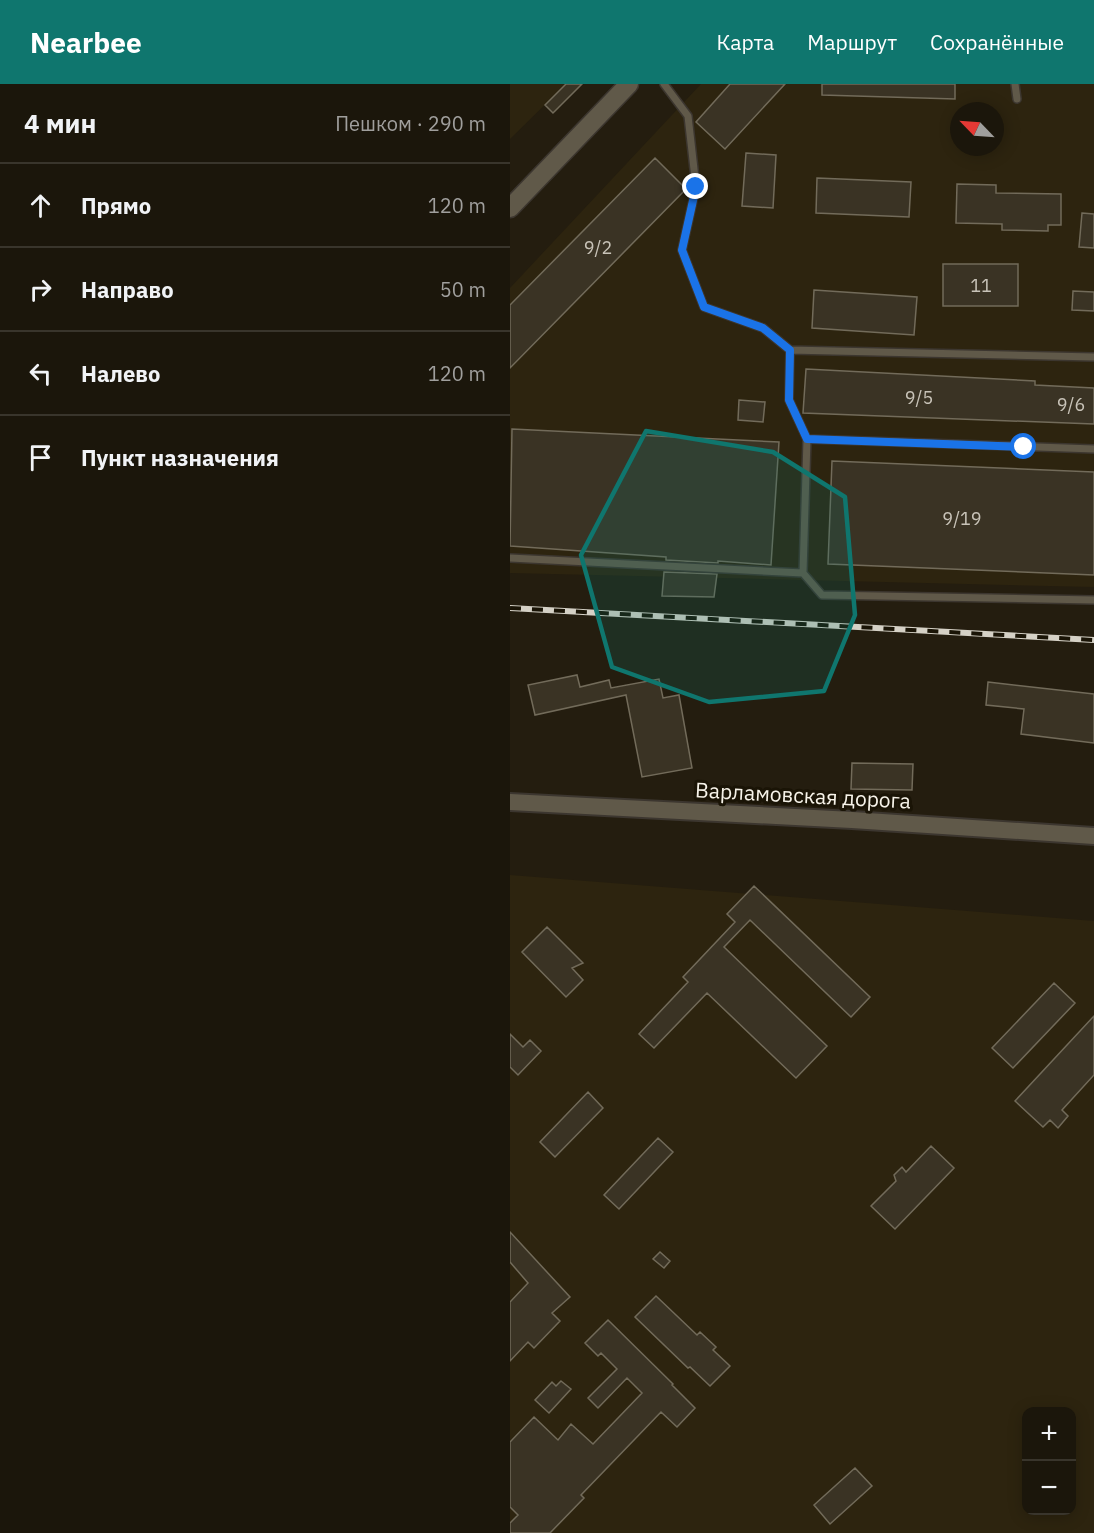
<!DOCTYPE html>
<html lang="ru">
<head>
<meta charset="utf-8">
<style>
	:root { --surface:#1b160b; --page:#241f14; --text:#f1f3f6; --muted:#a09f9d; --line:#39352c; --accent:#0f766e }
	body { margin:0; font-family:"IBM Plex Sans",sans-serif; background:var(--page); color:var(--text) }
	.controls { position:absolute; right:18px; bottom:18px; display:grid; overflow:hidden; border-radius:12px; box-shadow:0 3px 15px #0003 }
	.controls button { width:54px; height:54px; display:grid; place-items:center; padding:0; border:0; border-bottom:2px solid var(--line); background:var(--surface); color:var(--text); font:30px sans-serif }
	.compass { position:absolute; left:440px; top:18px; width:54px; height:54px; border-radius:50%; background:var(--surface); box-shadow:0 3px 15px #0003; rotate:295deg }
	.stop { position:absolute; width:18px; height:18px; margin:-14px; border:4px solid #1a73e8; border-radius:50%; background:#fff }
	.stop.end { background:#1a73e8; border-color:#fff; box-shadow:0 2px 6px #0008 }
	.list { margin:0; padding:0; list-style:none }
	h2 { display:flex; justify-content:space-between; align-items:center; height:78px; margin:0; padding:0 24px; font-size:26px }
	h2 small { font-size:20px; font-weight:400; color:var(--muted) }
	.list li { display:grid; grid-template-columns:39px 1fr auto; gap:18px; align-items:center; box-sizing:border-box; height:84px; padding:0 24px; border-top:2px solid var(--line) }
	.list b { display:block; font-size:22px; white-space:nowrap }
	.list em { font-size:20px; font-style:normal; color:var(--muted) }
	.icon { flex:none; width:33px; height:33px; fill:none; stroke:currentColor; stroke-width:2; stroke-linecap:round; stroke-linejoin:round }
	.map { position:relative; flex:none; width:584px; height:1449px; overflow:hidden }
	header { display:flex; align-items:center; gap:36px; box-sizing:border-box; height:84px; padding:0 30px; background:var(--accent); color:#fff }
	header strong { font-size:28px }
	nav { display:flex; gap:33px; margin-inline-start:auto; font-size:21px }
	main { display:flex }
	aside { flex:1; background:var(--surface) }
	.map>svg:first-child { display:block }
	.built { fill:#2d240f; fill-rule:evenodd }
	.building { fill:#3a3324; stroke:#726b5a; stroke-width:1.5 }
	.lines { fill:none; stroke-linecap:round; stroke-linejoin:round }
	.service-casing { stroke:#3c362f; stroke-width:10 }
	.tertiary-casing { stroke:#3c362f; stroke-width:20 }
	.secondary-casing { stroke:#3c362f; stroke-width:21 }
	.service { stroke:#605949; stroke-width:7 }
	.tertiary { stroke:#605949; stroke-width:16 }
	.secondary { stroke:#605949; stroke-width:18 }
	.rail-casing { stroke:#d5d1c6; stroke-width:6 }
	.rail { stroke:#1a1406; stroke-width:4; stroke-dasharray:11; stroke-linecap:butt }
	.route { stroke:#1a73e8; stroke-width:8 }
	.marked { fill:#0f766e; fill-opacity:0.2; stroke:#0f766e; stroke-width:4.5; stroke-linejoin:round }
	.labels { text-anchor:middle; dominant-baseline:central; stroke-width:6; stroke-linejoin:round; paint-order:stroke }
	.number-label { font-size:18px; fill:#c8c3b8 }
	.street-label { font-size:21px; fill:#f7f3e9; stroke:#1a1406 }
</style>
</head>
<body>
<header>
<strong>Nearbee</strong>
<nav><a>Карта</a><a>Маршрут</a><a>Сохранённые</a></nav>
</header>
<main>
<aside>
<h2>4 мин<small>Пешком · 290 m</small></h2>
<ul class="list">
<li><svg class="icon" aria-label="ahead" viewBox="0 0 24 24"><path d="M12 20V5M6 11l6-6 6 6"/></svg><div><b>Прямо</b></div><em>120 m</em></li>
<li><svg class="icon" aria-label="right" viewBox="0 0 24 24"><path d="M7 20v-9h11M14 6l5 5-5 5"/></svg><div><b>Направо</b></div><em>50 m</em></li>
<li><svg class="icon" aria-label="left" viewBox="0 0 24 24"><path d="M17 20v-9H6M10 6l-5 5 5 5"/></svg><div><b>Налево</b></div><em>120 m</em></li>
<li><svg class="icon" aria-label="arrive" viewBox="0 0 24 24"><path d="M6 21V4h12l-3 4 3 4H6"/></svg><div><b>Пункт назначения</b></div></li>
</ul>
</aside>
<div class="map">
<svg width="584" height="1449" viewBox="0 0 584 1449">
	<rect width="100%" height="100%" fill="#241d0f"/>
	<!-- built -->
	<path class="built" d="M0,0H56L0,55Z
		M191,0H584V503L0,489V204ZM449,27H485V63H449Z
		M0,791L584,837V1449H0ZM516,1328H562V1426H516Z"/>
	<!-- building -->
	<path class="building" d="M56,0H72L43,29L35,21Z
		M220,0H275L215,65L186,38Z
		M312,0H445V15L312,11Z
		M236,69L266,71L263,124L232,122Z
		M145,74L176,105L0,284V221Z
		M307,94L401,98L399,133L306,129Z
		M447,100L486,101V109L551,110V141H538V147L492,146V140L446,139Z
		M572,129L584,130V164L569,163Z
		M433,180H508V222H433Z
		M304,206L407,213L404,251L302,244Z
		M563,207L584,208V227L562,226Z
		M296,285L525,297V301L584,304V340L293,329Z
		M229,316L255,318L253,338L228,336Z
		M2,345L269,358L261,481L208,477V479L156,476V473L0,462Z
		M322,377L584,388V491L318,480Z
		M154,488L207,490L204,513L152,512Z
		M67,591L70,603L99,596L101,604L149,595L153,614L169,611L182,684L132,693L116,611L25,631L18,601Z
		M478,598L584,610V659L511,650L514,625L476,621Z
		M342,679L403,680L402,706L341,705Z
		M244,802L360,913L341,933L240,836L214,863L317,962L286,994L197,909L144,964L129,950L178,898L173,893L225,838L217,830Z
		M37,843L73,879L62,884L73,896L56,913L12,868Z
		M544,899L565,919L503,984L482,964Z
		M584,932V991L552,1026L558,1032L548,1044L540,1036L533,1043L505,1017Z
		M0,950L13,963L20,956L31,967L8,991L0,983Z
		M78,1008L93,1024L45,1073L30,1058Z
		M148,1054L163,1068L109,1125L94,1111Z
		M421,1062L444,1084L385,1145L361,1122L386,1097L384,1091L392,1083L396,1088Z
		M0,1148L60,1213L42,1229L50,1237L24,1264L18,1258L0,1277V1218L18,1199L0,1178Z
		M150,1168L160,1177L154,1184L143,1175Z
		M146,1212L187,1251L190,1248L206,1263L203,1266L220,1282L200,1302L180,1283L178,1284L125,1233Z
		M98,1236L163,1300L162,1301L185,1324L167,1343L151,1328L71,1411L74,1414L40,1449H0V1439L8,1431L0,1423V1358L24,1333L48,1356L61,1340L83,1360L132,1309L117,1294L88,1324L78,1314L107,1285L91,1269L88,1272L75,1259Z
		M51,1297L61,1305L39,1329L25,1316L42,1298L46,1302Z
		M345,1384L362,1402L320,1440L304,1421Z"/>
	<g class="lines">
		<!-- service casing -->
		<g class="service-casing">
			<path id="service" d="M154,0L178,32L186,103L172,166L194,223L253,244L280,266L279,316L297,355L584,365
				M505,0L507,15
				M280,266L584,273
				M0,474L293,489L312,511L584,516
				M293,489L297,355"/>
		</g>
		<!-- tertiary casing -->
		<g class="tertiary-casing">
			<path id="tertiary" d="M0,718L342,736L584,752"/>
		</g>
		<!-- secondary casing -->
		<g class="secondary-casing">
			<path id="secondary" d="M0,124L119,0"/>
		</g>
		<!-- service -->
		<use href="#service" class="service"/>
		<!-- tertiary -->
		<use href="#tertiary" class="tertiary"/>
		<!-- secondary -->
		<use href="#secondary" class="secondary"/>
		<!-- rail casing -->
		<g class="rail-casing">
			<path id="rail" d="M0,524L584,556"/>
		</g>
		<!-- rail -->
		<use href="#rail" class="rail"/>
	</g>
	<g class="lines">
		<!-- route -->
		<path class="route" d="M186,103L172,166L194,223L253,244L280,266L279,316L297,355L514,363"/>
	</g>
	<!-- marked area -->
	<path class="marked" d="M136,347L263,368L335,413L345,531L314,607L199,618L102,583L71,471Z"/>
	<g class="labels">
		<!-- number labels -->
		<g class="number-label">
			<text x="88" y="163">9/2</text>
			<text x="471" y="201">11</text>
			<text x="409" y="313">9/5</text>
			<text x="561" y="320">9/6</text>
			<text x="452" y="434">9/19</text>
		</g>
		<!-- street labels -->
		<g class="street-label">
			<text transform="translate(293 711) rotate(3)">Варламовская дорога</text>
		</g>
	</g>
</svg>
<div class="controls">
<button>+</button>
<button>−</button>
</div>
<svg class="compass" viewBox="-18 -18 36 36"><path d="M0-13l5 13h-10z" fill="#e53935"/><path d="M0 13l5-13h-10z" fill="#a09f9d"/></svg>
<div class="stop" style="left:514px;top:363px"></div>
<div class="stop end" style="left:186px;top:103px"></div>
</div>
</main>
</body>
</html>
